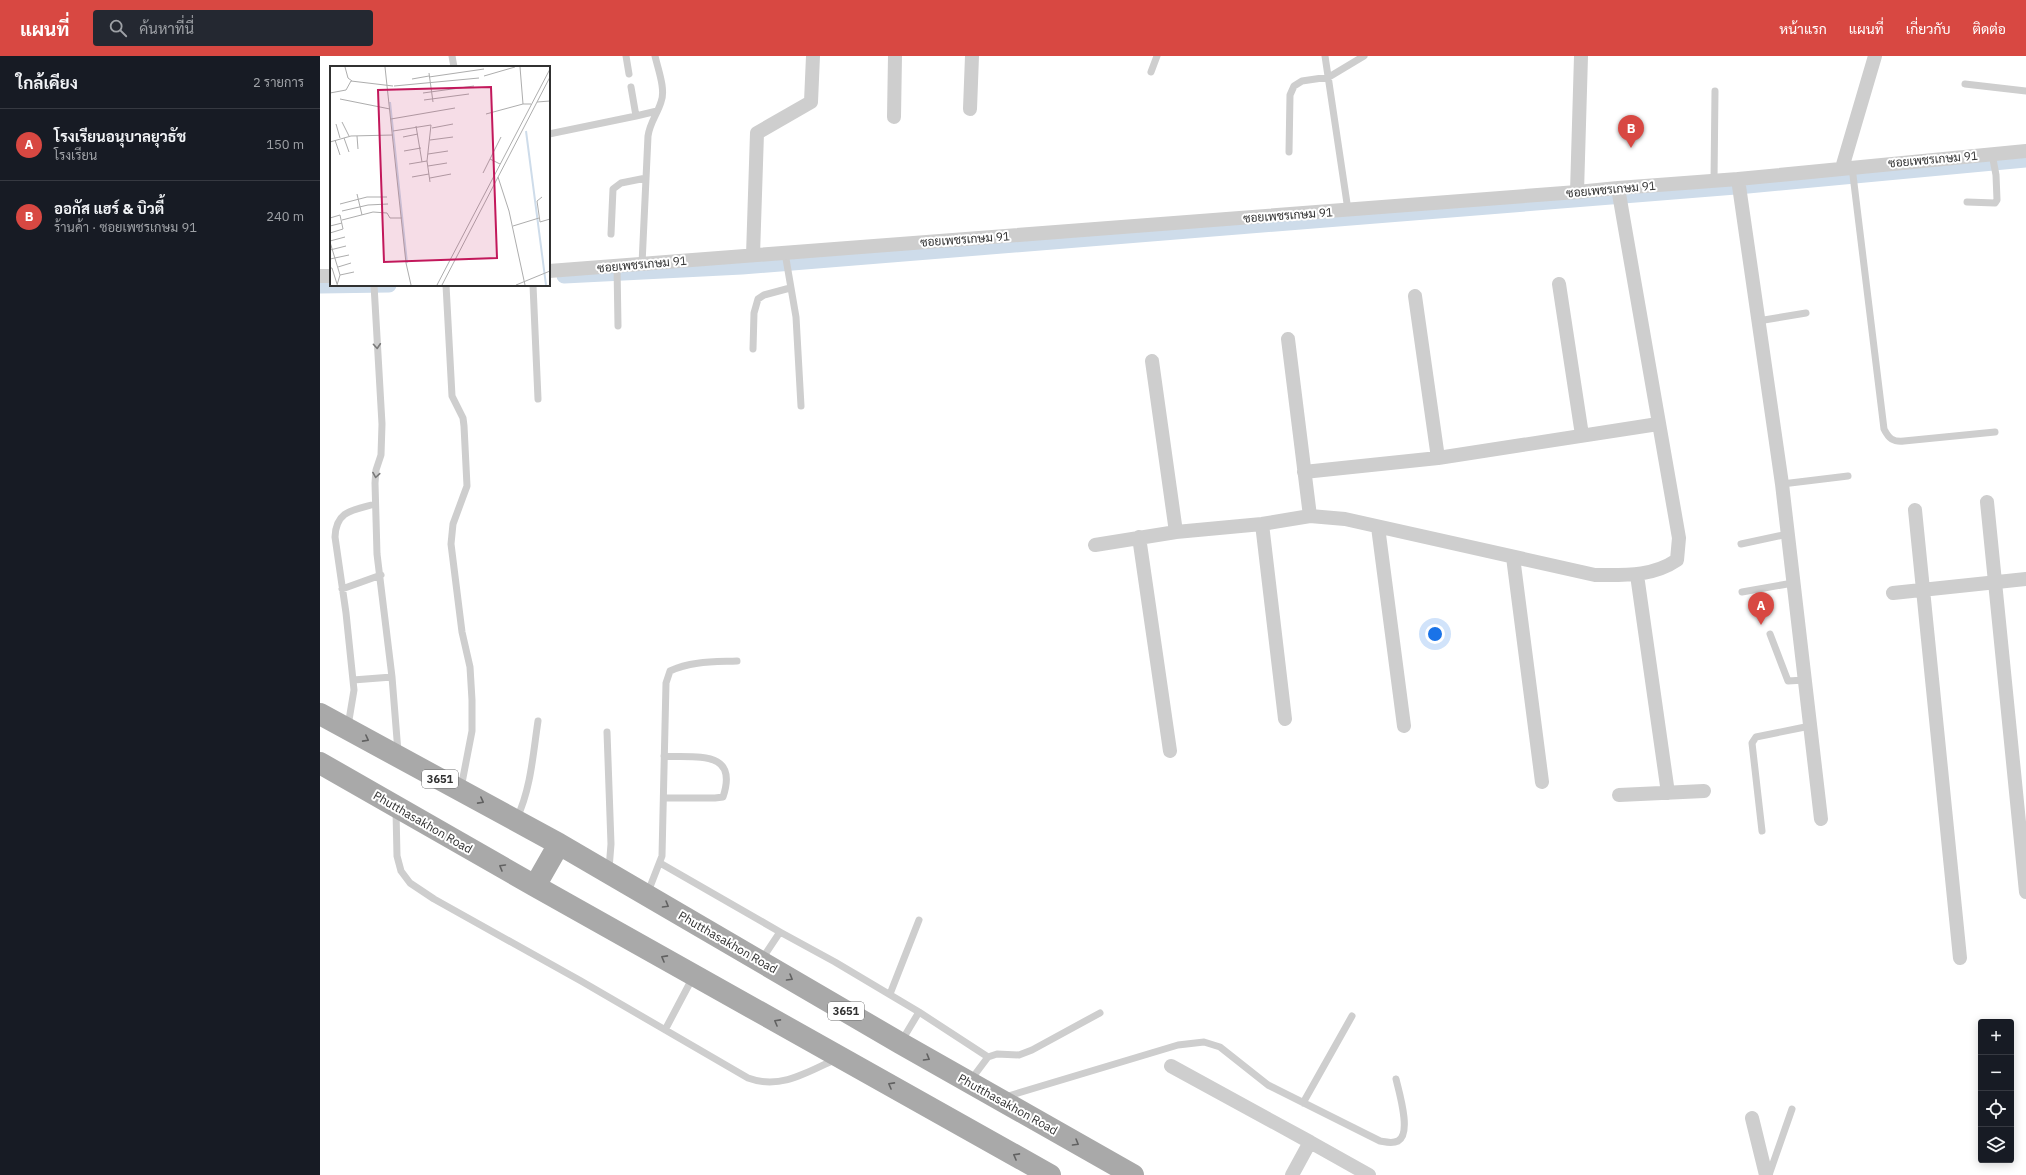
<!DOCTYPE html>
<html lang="th">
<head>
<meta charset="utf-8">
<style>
	:root { --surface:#171b24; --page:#242831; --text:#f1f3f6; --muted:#9ea1a6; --line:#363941; --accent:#d84842 }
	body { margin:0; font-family:"IBM Plex Sans",Sarabun,sans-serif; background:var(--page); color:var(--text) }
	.controls { position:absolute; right:12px; bottom:12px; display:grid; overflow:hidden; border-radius:4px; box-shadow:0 2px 10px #0003 }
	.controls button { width:36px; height:36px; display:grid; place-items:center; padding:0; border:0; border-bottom:1px solid var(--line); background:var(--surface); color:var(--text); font:20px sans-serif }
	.you { position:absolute; left:1115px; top:578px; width:14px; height:14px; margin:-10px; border:3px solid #fff; border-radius:50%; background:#1a73e8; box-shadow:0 0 0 6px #1a73e833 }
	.badge { display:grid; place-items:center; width:26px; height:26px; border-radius:50%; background:var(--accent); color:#fff; font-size:13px; font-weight:700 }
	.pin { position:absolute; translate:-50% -33px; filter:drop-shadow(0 1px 2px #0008) }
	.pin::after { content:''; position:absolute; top:21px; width:14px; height:12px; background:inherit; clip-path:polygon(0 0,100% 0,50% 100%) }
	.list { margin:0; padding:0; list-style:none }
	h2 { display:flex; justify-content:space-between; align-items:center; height:52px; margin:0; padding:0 16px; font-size:17px }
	h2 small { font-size:13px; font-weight:400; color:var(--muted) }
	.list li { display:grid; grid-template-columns:26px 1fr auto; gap:12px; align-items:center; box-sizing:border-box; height:72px; padding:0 16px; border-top:1px solid var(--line) }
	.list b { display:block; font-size:15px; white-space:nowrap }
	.list p { margin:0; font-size:13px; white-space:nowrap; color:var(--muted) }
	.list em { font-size:13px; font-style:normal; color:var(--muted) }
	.icon { flex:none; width:22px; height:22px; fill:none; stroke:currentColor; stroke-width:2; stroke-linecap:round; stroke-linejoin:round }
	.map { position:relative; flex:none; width:1706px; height:1119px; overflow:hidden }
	header { display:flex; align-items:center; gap:24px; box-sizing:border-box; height:56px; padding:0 20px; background:var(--accent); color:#fff }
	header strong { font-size:19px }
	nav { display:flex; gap:22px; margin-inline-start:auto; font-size:14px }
	.search { width:280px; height:36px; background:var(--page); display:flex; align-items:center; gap:10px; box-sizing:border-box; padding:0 14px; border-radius:4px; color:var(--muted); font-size:15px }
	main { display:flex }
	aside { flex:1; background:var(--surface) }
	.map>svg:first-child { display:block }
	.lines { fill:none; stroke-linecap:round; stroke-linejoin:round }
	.canal { stroke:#cedcea; stroke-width:15 }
	.lane { stroke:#cecece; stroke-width:7 }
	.street { stroke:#cecece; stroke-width:14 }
	.primary { stroke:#a9a9a9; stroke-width:22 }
	.oneway { stroke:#787878 }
	.oneway2 { stroke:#616161 }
	.labels { text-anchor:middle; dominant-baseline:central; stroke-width:4; stroke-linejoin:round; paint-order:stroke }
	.shield { fill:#fff; stroke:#6f6f6f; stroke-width:1 }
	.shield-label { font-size:11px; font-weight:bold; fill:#313131 }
	.street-label { font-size:12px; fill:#313131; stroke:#fff }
	.inset-river { fill:none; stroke:#cedcea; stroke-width:2 }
	.inset-road { fill:none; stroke:#adadad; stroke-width:1 }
	.view { fill:#c2185b; fill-opacity:0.15; stroke:#c2185b; stroke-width:2 }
	.inset-edge { fill:none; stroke:#313131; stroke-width:2 }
</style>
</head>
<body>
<header>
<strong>แผนที่</strong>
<div class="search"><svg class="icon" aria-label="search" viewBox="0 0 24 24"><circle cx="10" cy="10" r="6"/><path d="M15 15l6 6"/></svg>ค้นหาที่นี่</div>
<nav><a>หน้าแรก</a><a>แผนที่</a><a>เกี่ยวกับ</a><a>ติดต่อ</a></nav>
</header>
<main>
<aside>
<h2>ใกล้เคียง<small>2 รายการ</small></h2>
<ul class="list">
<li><span class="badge">A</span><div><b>โรงเรียนอนุบาลยุวธัช</b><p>โรงเรียน</p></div><em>150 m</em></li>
<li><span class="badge">B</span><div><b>ออกัส แฮร์ &amp; บิวตี้</b><p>ร้านค้า · ซอยเพชรเกษม 91</p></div><em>240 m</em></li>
</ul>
</aside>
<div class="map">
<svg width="1706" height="1119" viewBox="0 0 1706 1119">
	<rect width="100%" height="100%" fill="#fff"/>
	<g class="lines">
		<!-- canal -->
		<path class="canal" d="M244,220L422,211L1428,130L1706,104
			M0,230L69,229"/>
		<!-- lane -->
		<path class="lane" d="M132,0L134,11
			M306,0L309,18
			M1005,0L1028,154
			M831,16L837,0
			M1645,28L1706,35
			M316,60L337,55
			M229,78L316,60L311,31
			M969,96L970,39L974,30L982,25L1009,21L1044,0
			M1532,111L1564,373C1569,383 1573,386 1584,385L1675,376
			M1394,125L1395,35
			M1647,146L1675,147L1677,144L1676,119L1672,98
			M291,178L293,133L301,127L326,122
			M465,197L476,261L481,350
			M322,208L328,80C330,66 337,59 341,46C346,34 338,13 335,0
			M297,210L298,270
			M54,229L62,368L61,399L56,414L55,427L57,498L72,621
			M126,229L132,340L143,362L144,370L147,430L133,468L131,488L142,576L150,611L152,644V675L141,732
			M213,229L218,343
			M1438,265L1486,257
			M433,293L434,257L438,243L444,239L470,232
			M1462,428L1528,420
			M1421,488L1468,478
			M22,533L61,519
			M1422,536L1473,527
			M1450,578L1468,625L1485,624
			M33,624L72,621L78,696
			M28,670L34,634L26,557L15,481C16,454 34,454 55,448
			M287,676L291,788L289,813
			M344,742H395L403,741C419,693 376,702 344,700
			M76,755L77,800L81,815L90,827L114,843L261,925L428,1022C460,1034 488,1016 516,1003
			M197,762C211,732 213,698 218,665
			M1442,775L1432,687L1436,681L1490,670
			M340,807L460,876
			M328,836L342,800L346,627L350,615C371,605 394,606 417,605
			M442,903L460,876L515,906L599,956L581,986
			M570,938L599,864
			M599,956L668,1001
			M345,974L373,921
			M650,1025L668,1001L677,998L699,999L712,994L780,957
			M685,1041L858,989L884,986L900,991L948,1029L1060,1085C1066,1086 1072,1088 1078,1085C1092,1078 1079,1036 1076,1023
			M983,1047L1032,960
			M1449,1119L1472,1053"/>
		<!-- street -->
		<path class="street" d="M650,53L652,0
			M574,61L575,0
			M1522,112L1555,0
			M1418,123L1462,428L1501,763
			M1257,136L1261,0
			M433,199L437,77L491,46L493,0
			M229,215L1257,136L1298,132L1418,123L1706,95
			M0,220H11
			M1239,228L1262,379
			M1095,240L1118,402
			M968,283L990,460
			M832,305L856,476
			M984,416L1118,402L1338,368
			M1667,446L1706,836
			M1595,454L1640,902
			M942,468L965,663
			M1058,471L1084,670
			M819,481L850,695
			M775,489L856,476L942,468L990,460L1025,463L1275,519C1304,519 1332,521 1357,504L1359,482L1298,132
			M1193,501L1222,726
			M1317,519L1348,737
			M1573,537L1706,523
			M1299,739L1384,735
			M851,1010L990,1086
			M1432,1062L1446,1119
			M972,1119L990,1086L1049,1119"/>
		<!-- primary -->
		<path class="primary" d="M0,658L239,788L580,987L813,1119
			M0,707L215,830L730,1119
			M215,830L239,788"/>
	</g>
	<!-- one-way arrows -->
	<defs><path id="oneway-chevron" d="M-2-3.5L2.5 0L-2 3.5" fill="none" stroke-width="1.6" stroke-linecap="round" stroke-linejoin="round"/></defs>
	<g class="oneway">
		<use href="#oneway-chevron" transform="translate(57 290) rotate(86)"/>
		<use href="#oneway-chevron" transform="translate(56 419) rotate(99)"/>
	</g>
	<g class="oneway2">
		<use href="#oneway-chevron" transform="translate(46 683) rotate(28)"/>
		<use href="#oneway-chevron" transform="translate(161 745) rotate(28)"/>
		<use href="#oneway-chevron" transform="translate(182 811) rotate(-150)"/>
		<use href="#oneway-chevron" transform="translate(346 849) rotate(30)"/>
		<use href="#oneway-chevron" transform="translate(344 902) rotate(-151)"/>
		<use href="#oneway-chevron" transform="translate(470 922) rotate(30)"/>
		<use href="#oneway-chevron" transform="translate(457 966) rotate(-151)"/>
		<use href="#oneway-chevron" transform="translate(607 1002) rotate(30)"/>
		<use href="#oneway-chevron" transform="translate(571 1029) rotate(-151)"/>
		<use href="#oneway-chevron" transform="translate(756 1087) rotate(30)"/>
		<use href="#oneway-chevron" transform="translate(696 1100) rotate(-151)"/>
	</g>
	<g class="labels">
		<!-- shield labels -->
		<g class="shield">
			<rect x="102" y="714" width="36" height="18" rx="3"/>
			<rect x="508" y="946" width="36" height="18" rx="3"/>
		</g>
		<g class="shield-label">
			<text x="120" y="723">3651</text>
			<text x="526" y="955">3651</text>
		</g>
		<!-- street labels -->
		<g class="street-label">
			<text transform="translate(1613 103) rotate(-5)">ซอยเพชรเกษม 91</text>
			<text transform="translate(1291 133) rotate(-5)">ซอยเพชรเกษม 91</text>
			<text transform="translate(968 159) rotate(-4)">ซอยเพชรเกษม 91</text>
			<text transform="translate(645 183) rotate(-4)">ซอยเพชรเกษม 91</text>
			<text transform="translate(322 208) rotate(-5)">ซอยเพชรเกษม 91</text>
			<text transform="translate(103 766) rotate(30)">Phutthasakhon Road</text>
			<text transform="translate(408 886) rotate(30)">Phutthasakhon Road</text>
			<text transform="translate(688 1048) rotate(29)">Phutthasakhon Road</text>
		</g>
	</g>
	<!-- overview -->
	<g transform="translate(10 10)">
		<rect width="220" height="220" fill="#fff"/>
		<path class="inset-river" d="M60,36L77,197M196,65L216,219"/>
		<path class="inset-road" d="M15,1L18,12L22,15M55,1L76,197L81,219M190,1L193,38M99,7L103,36M154,10L185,1M99,11L154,3M82,13L99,10M64,20L149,12M0,27L16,24L21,15L63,20M93,27L144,20M10,33L60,43M94,34L139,28M207,36L220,35M156,48L193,38H201M61,53L125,42M12,56L19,70M6,58L10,72M86,60L92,96M102,62L123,58M63,65L101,59L97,95L100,116M27,70L28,83M73,71L88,68M14,72L19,86M5,74L10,89M100,74L123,71M0,76L21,70L63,69M74,85L91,82M98,88L118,85M79,98L97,95M170,98L160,93L171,71M98,100L117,97M153,107L160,93M82,111L99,108M168,111L179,145L195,219M100,112L121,108M27,128L32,149M212,131L207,135L210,156L220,153M10,138L37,131H57M12,145L38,139L58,138M0,152L10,149L13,163L0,167M12,154L43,146L57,147L60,152H72M0,160L12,157M183,160L209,152M0,175L15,171M0,176L10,209L7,219M0,184L16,180M0,193L19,189M8,201L21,197M0,202H2L7,218M10,209L24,206M107,219L220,3M112,219L220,11M186,219L220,205"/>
		<path class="view" d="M161,21L167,192L54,196L48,24Z"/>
		<rect width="220" height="220" class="inset-edge"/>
	</g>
</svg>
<div class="controls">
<button>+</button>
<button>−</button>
<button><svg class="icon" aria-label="locate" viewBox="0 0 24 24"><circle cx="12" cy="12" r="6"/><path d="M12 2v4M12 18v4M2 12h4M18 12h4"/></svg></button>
<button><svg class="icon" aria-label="layers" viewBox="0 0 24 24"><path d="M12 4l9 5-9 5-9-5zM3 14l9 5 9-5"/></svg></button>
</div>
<div class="you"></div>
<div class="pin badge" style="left:1441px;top:569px">A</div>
<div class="pin badge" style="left:1311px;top:92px">B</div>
</div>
</main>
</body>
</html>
